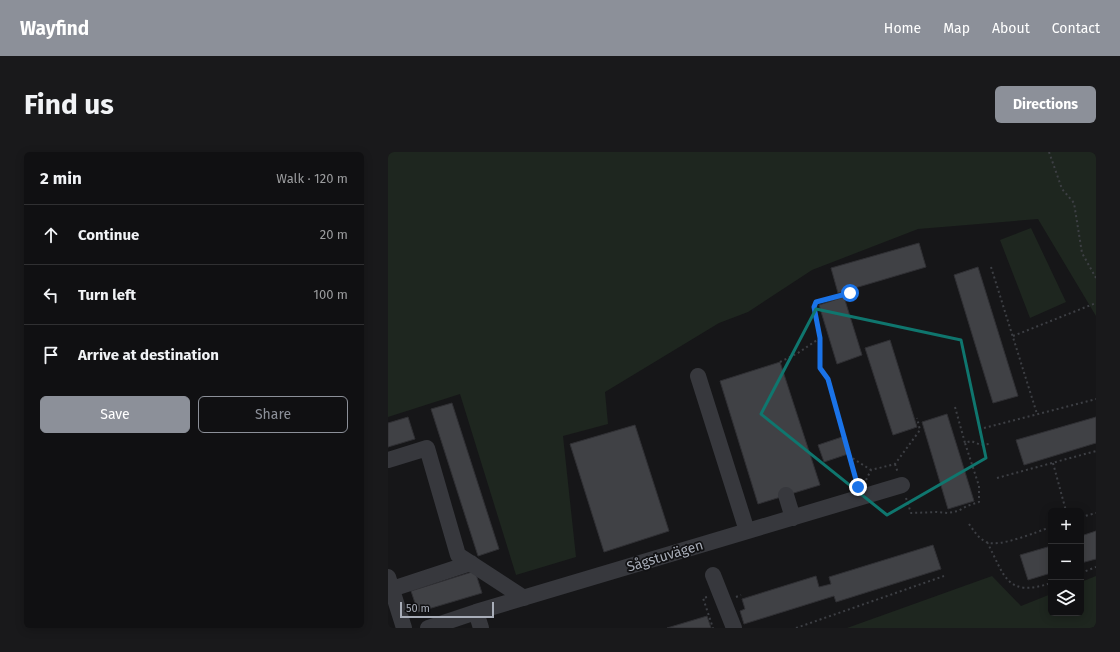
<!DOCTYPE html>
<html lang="en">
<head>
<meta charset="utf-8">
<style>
	:root { --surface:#101012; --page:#19191b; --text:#f1f3f6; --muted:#9c9d9f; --line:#303032; --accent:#8c9099 }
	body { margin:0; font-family:"Fira Sans",sans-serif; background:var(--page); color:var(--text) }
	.controls { position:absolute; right:12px; bottom:12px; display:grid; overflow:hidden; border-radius:6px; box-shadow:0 2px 10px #0003 }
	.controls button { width:36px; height:36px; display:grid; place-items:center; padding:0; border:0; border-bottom:1px solid var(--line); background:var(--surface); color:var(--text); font:20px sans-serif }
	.scale { position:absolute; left:12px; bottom:10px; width:94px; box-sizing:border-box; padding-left:4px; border:2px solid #a8adb8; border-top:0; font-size:11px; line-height:14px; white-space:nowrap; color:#a8adb8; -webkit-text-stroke:3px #111113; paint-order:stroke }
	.stop { position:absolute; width:12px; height:12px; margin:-9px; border:3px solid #1a73e8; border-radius:50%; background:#fff }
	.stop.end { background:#1a73e8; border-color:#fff; box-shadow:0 1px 4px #0008 }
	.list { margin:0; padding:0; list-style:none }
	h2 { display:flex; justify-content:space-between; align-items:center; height:52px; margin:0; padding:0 16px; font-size:17px }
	h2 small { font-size:13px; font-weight:400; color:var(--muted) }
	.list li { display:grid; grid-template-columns:26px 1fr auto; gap:12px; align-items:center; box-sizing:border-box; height:60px; padding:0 16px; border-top:1px solid var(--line) }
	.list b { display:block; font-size:15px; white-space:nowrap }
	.list em { font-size:13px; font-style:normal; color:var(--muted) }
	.actions { display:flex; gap:8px; padding:12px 16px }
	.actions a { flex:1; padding:9px 0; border:1px solid var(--accent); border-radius:6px; text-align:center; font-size:14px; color:var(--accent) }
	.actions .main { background:var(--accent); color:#fff }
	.icon { flex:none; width:22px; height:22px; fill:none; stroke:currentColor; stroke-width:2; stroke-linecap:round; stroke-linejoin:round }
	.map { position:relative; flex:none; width:708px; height:476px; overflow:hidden; border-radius:6px }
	header { display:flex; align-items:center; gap:24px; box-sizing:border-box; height:56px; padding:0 20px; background:var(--accent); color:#fff }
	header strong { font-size:19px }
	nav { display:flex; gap:22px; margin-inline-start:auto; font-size:14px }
	.intro { display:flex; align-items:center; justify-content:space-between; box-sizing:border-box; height:96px; padding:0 24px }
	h1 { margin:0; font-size:28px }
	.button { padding:10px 18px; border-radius:6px; background:var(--accent); color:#fff; font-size:14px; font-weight:700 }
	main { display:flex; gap:24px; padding:0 24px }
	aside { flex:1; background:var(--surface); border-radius:6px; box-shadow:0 2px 10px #0003 }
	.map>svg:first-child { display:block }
	.green { fill:#1e261f }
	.building { fill:#404145; stroke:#303034 }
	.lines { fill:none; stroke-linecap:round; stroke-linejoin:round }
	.path { stroke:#3d3f44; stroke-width:2; stroke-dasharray:2 3; stroke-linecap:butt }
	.minor { stroke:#37383d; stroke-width:16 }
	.route { stroke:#1a73e8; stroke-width:5 }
	.marked { fill:none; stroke:#0f766e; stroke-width:3; stroke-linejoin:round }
	.labels { text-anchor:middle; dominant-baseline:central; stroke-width:3.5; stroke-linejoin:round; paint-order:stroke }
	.street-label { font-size:14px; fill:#a8adb8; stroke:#111113 }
</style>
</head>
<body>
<header>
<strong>Wayfind</strong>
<nav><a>Home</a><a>Map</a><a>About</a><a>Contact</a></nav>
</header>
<div class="intro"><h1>Find us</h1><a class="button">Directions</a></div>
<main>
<aside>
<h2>2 min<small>Walk · 120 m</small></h2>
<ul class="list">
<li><svg class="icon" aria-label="ahead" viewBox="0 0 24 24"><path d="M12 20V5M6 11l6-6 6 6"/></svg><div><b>Continue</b></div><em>20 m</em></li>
<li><svg class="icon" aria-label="left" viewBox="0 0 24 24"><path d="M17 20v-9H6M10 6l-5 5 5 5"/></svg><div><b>Turn left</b></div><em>100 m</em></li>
<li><svg class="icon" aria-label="arrive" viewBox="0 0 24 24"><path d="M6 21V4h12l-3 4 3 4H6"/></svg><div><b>Arrive at destination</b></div></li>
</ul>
<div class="actions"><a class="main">Save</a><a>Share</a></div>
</aside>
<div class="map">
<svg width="708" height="476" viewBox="0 0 708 476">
	<rect width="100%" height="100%" fill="#161618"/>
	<!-- green -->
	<path class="green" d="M0,0H708V164L650,67L530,77L424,118L360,160L331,171L217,240L220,272L175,284L188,405L128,423L72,242L0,265Z
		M643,76L678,150L642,166L612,88Z
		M604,424L633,454L663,442V461H693V430L708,424V476H459Z"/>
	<!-- building -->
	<path class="building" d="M531,91L538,115L450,141L443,116Z
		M590,115L630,244L605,251L566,123Z
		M456,145L474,203L449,212L431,153Z
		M502,188L529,275L505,283L477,196Z
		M392,210L432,333L370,352L332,229Z
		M64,251L111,397L90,404L43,257Z
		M559,262L586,349L560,357L534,270Z
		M20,265L27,287L0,295V271Z
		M708,265V291L636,313L628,288Z
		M247,273L281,379L216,400L182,292Z
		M454,285L460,302L436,310L430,293Z
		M708,379V407L693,411V384Z
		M545,393L553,417L448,450L446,444L356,472L352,459L357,457L354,447L428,424L431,435L443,432L441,425Z
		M663,394V421L640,428L632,403Z
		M87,419L94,441L30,460L23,439Z
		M319,464L323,476H279Z"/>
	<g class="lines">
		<!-- path -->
		<path class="path" d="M661,0L674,37L686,51L694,101L708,126
			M603,115L649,262
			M462,141L428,150L426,155L432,186V216L440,227L461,304L483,318
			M625,184L708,151
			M392,210L410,201L432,186
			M567,255L577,291
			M596,276L708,247
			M462,305L469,332
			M665,311L678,359
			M507,312L510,321
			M609,326L708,299
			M478,328L483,318L507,312L532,278L529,266
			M518,346L523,361L549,360L560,361L570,359L579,354L591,350V334L577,291L583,289L593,293L601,292
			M693,365L708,361
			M581,372C586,379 590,386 598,390C611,396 648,380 663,375
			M599,390C617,424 618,446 663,431
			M693,421L708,415
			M319,445L315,446L325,476
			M348,445L353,443
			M408,476L556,424"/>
		<!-- minor -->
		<path class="minor" d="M310,224L359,379
			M0,308L39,296L70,403L136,446
			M398,343L405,366
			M325,423L346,476
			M0,425L16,476
			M4,437L83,411
			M88,460L93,476
			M40,476L88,460L514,333"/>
	</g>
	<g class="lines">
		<!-- route -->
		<path class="route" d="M462,141L428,150L426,155L432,186V216L440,227L470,335"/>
	</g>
	<!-- marked area -->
	<path class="marked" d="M428,157L573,188L598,306L499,363L373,262Z"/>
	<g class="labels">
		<!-- street labels -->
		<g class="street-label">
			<text transform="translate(277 404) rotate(-17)">Sågstuvägen</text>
		</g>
	</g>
</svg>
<div class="controls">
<button>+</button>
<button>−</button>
<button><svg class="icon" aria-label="layers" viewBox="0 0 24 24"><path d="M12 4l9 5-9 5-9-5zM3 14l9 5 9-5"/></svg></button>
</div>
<div class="scale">50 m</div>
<div class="stop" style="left:462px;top:141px"></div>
<div class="stop end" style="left:470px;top:335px"></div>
</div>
</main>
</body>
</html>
